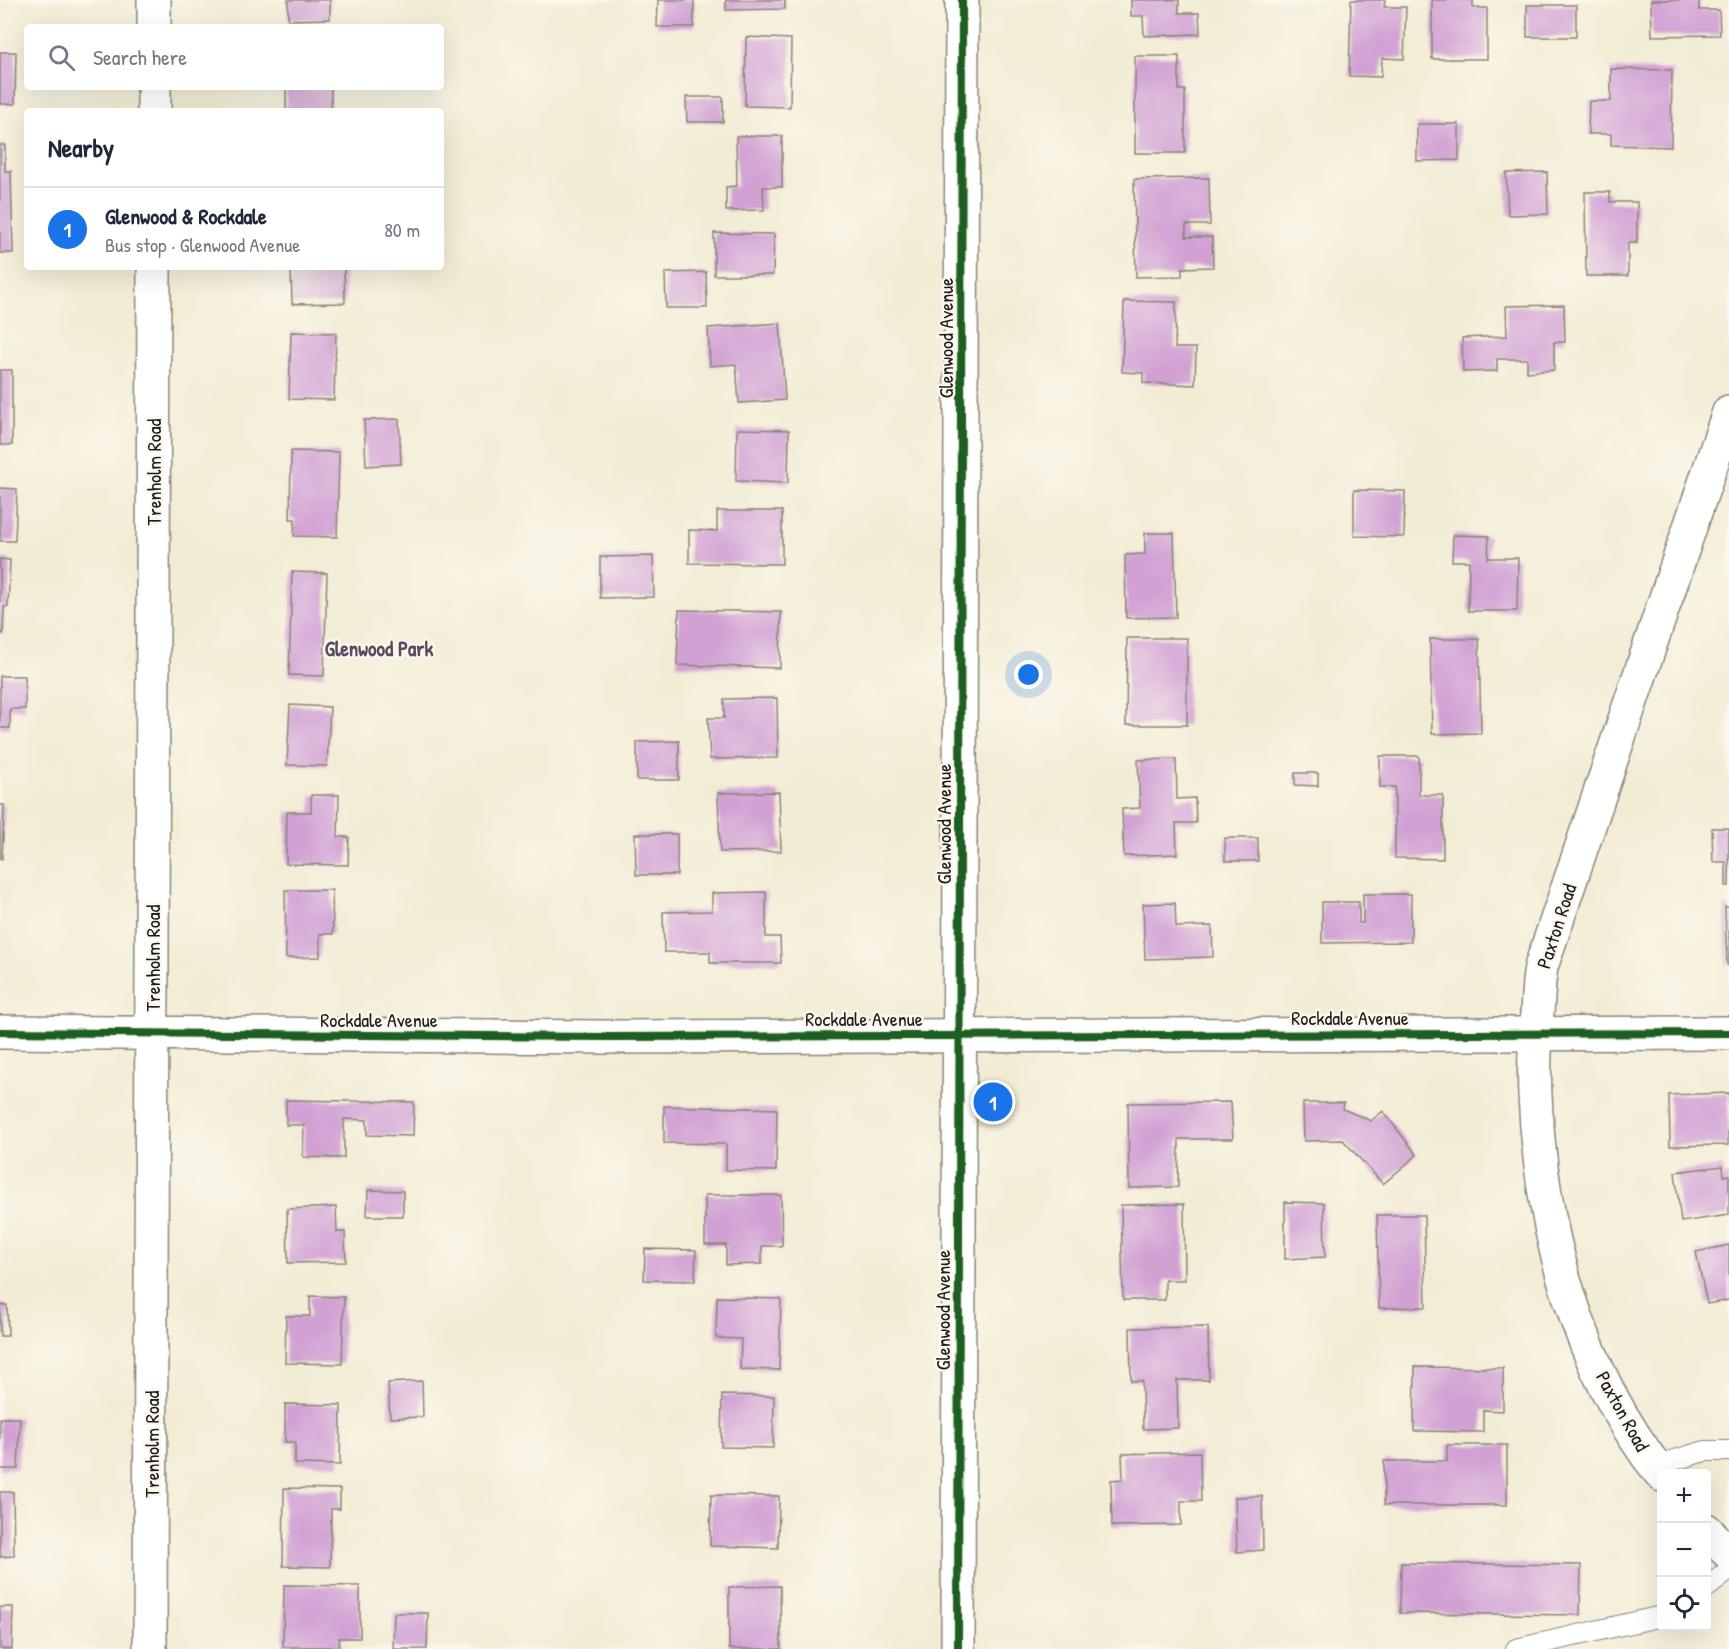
<!DOCTYPE html>
<html lang="en">
<head>
<meta charset="utf-8">
<style>
	:root { --surface:#fff; --page:#f6f6f7; --text:#1f2937; --muted:#747a83; --line:#e0e1e3; --accent:#1a73e8 }
	body { margin:0; font-family:"Patrick Hand",sans-serif; background:var(--page); color:var(--text) }
	.controls { position:absolute; right:18px; bottom:18px; display:grid; overflow:hidden; border-radius:6px; box-shadow:0 6px 24px #0002 }
	.controls button { width:54px; height:54px; display:grid; place-items:center; padding:0; border:0; border-bottom:2px solid var(--line); background:var(--surface); color:var(--text); font:30px sans-serif }
	.you { position:absolute; left:1029px; top:675px; width:21px; height:21px; margin:-15px; border:4px solid #fff; border-radius:50%; background:#1a73e8; box-shadow:0 0 0 9px #1a73e833 }
	.badge { display:grid; place-items:center; width:39px; height:39px; border-radius:50%; background:var(--accent); color:#fff; font-size:20px; font-weight:700 }
	.pin { position:absolute; translate:-50% -50%; border:3px solid #fff; box-shadow:0 2px 6px #0006 }
	.list { margin:0; padding:0; list-style:none }
	h2 { display:flex; justify-content:space-between; align-items:center; height:78px; margin:0; padding:0 24px; font-size:26px }
	h2 small { font-size:20px; font-weight:400; color:var(--muted) }
	.list li { display:grid; grid-template-columns:39px 1fr auto; gap:18px; align-items:center; box-sizing:border-box; height:84px; padding:0 24px; border-top:2px solid var(--line) }
	.list b { display:block; font-size:22px; white-space:nowrap }
	.list p { margin:0; font-size:20px; white-space:nowrap; color:var(--muted) }
	.list em { font-size:20px; font-style:normal; color:var(--muted) }
	.icon { flex:none; width:33px; height:33px; fill:none; stroke:currentColor; stroke-width:2; stroke-linecap:round; stroke-linejoin:round }
	.map { position:relative; flex:none; width:1729px; height:1649px; overflow:hidden }
	.search { position:absolute; background:var(--surface); box-shadow:0 6px 24px #0002; left:24px; top:24px; width:420px; height:66px; display:flex; align-items:center; gap:15px; box-sizing:border-box; padding:0 21px; border-radius:6px; color:var(--muted); font-size:22px }
	.panel { position:absolute; background:var(--surface); box-shadow:0 6px 24px #0002; left:24px; top:108px; width:420px; height:162px; border-radius:6px }
	.map>svg:first-child { display:block }
	.building { fill:#d1a1d4 }
	.lines { fill:none; stroke-linecap:round; stroke-linejoin:round }
	.lane-casing { stroke:#888478; stroke-width:22 }
	.street-casing { stroke:#888478; stroke-width:36 }
	.secondary-casing { stroke:#888478; stroke-width:36 }
	.lane { stroke:#fff; stroke-width:20 }
	.street { stroke:#fff; stroke-width:33 }
	.secondary { stroke:#fff; stroke-width:33 }
	.cycleway-casing { stroke:#fbf7ec; stroke-width:11 }
	.cycleway { stroke:#1b5e20; stroke-width:8 }
	.labels { text-anchor:middle; dominant-baseline:central; stroke-width:5; stroke-linejoin:round; paint-order:stroke }
	.street-label { font-size:20px; fill:#1c1c1c; stroke:#fbf7ec }
	.neighbourhood-label { font-size:21px; font-weight:bold; fill:#5b4b5c; stroke:#fbf7ec }
</style>
</head>
<body>
<div class="map">
<svg width="1729" height="1649" viewBox="0 0 1729 1649">
	<rect width="100%" height="100%" fill="#fbf7ec"/>
	<filter id="ink" filterUnits="userSpaceOnUse"><feTurbulence type="fractalNoise" baseFrequency=".0167" numOctaves="2"/><feDisplacementMap in="SourceGraphic" scale="12" xChannelSelector="R" yChannelSelector="G"/><feConvolveMatrix kernelMatrix="1 2 1 2 8 2 1 2 1" color-interpolation-filters="sRGB"/></filter>
	<filter id="wash" filterUnits="userSpaceOnUse"><feTurbulence type="fractalNoise" baseFrequency=".008" numOctaves="4" result="noise"/><feDisplacementMap in="SourceGraphic" scale="24" xChannelSelector="R" yChannelSelector="G"/><feGaussianBlur stdDeviation="1.35" result="paint"/><feColorMatrix in="noise" values="0 0 0 0 0 0 0 0 0 0 0 0 0 0 0 0 0 1.4 0 .05"/><feComposite in="paint" operator="in"/></filter>
	<g filter="url(#wash)">
		<rect width="100%" height="100%" fill="#f3ecd5"/>
		<g id="blocks">
			<!-- building -->
			<path class="building" d="M288,0H330V19L288,20Z
				M658,0H694V27H657Z
				M726,0H785V9L726,10Z
				M1131,0H1179V13H1199L1200,34L1144,36L1143,16H1131Z
				M1351,0H1385L1384,7H1406L1404,59L1382,58L1381,77L1349,76Z
				M1432,0H1473V8H1487V59H1432Z
				M1651,0H1699V10H1719L1720,35L1652,36Z
				M1527,5H1576V37H1527Z
				M746,37L791,39L790,107L745,106Z
				M0,52H16L15,104H0Z
				M1135,56H1179V90H1185V153H1135Z
				M1611,69L1672,70L1671,147L1611,145V134H1588L1589,101H1611Z
				M286,87H331V111L286,110Z
				M686,97H723V122H687Z
				M1417,124H1459V160L1417,161Z
				M736,136H782V187H763L764,210L726,211V187L737,186Z
				M0,145H5V171H11L13,253H0Z
				M1547,172L1548,214L1508,215L1506,173Z
				M1209,178L1210,225H1186V237H1212L1213,267L1182,268V276L1136,277L1134,179Z
				M1585,192H1610V202H1637V243H1628V276H1586Z
				M714,233L774,234L773,275H714Z
				M291,267H344L345,303L292,304Z
				M706,272L707,308H666L665,273Z
				M1124,301L1176,302L1175,348H1196L1195,385L1143,383V373L1122,372Z
				M1564,305L1565,342H1554V370L1527,372V359H1497V371L1463,372L1462,338L1507,336L1506,306Z
				M780,323L785,400L739,403L736,364L710,366L708,328Z
				M291,332L336,333L334,400L289,399Z
				M0,370H12V445H0Z
				M399,419L401,464L366,466L364,420Z
				M737,429L789,430L788,483L736,481Z
				M291,451L339,452L337,537L294,536L295,519H290Z
				M0,488L17,489L15,541H0Z
				M1354,490L1405,491L1404,537L1354,536Z
				M717,511H782V564L689,563V530L717,531Z
				M1145,533H1174L1176,617L1126,618L1125,555L1145,554Z
				M1453,535L1489,536L1488,558H1518L1517,611H1468L1469,561H1452Z
				M653,556L654,597L600,598V557Z
				M0,559L10,560L8,607H4L3,634H0Z
				M292,572L327,573L324,676L289,675Z
				M679,610L781,612L780,668L677,665Z
				M1127,638H1187V725H1126Z
				M1430,639H1479L1481,733L1432,734Z
				M0,676H25V709H10V728H0Z
				M777,698L778,758L710,759L708,718H724V699Z
				M290,705L330,707L327,766L287,765Z
				M679,741V780H637V742Z
				M1380,756H1419V795H1443V859L1395,858V787H1380Z
				M1176,759L1177,799L1195,798L1196,823H1176L1177,854L1124,856L1122,809L1140,808L1138,760Z
				M1295,773H1318V786L1295,785Z
				M779,792L781,851L720,852L718,793Z
				M311,795H339L338,837H349L348,865L286,864L287,812H311Z
				M0,805H4L2,859H0Z
				M1712,828H1729V886H1726V862H1713Z
				M635,834H677V875H636Z
				M1225,838H1258V861H1225Z
				M285,890H332L333,934H320V957L286,958Z
				M766,892V937H780L781,963H710V952H664L663,912L712,911V893Z
				M1363,894H1411V942L1322,943V902H1359V923H1363Z
				M1175,903L1176,927L1212,926L1213,957L1145,959L1143,904Z
				M1725,907H1729V965H1727Z
				M1729,1093L1728,1145L1670,1146L1669,1095Z
				M286,1100L414,1102L413,1136L367,1135V1120L344,1119V1158L303,1157L304,1125H286Z
				M1231,1102L1233,1139H1179L1178,1187L1129,1188L1128,1103Z
				M1303,1103H1344L1343,1109L1371,1121L1383,1111L1417,1155L1383,1184L1343,1140L1304,1141Z
				M664,1106L777,1109L776,1171L726,1170V1144L664,1143Z
				M1723,1166L1724,1176L1729,1175V1215L1681,1222L1675,1172Z
				M368,1190L403,1191V1216H367Z
				M705,1195H781L782,1246H762V1264L726,1265V1245H705Z
				M1285,1202L1324,1203L1325,1257L1285,1259Z
				M1184,1204L1185,1280H1165V1300H1123L1121,1205Z
				M336,1207L337,1232H345L346,1262L288,1263L287,1209Z
				M1377,1215H1424L1426,1307L1379,1308Z
				M1729,1245V1300L1707,1304L1696,1252Z
				M645,1249L696,1250L695,1281L644,1280Z
				M310,1296L344,1297L342,1364L285,1363L286,1316H310Z
				M717,1297L781,1299L779,1370L740,1369L741,1339L716,1338Z
				M0,1305H7L8,1336H0Z
				M1208,1327L1209,1380H1177L1178,1428L1143,1429L1142,1381H1131L1130,1328Z
				M1415,1367L1503,1368V1411L1483,1410V1432L1414,1431Z
				M422,1381L423,1417L390,1418L388,1383Z
				M722,1395L774,1396L773,1448L721,1447Z
				M285,1404L341,1405L340,1465L295,1464V1442H285Z
				M0,1418H20L18,1469H0Z
				M1447,1445H1507V1505H1384V1461H1447Z
				M1200,1452L1201,1501H1181V1525L1112,1526L1111,1480L1123,1479L1122,1454Z
				M284,1488L340,1489V1509H331L330,1567L283,1566Z
				M0,1492H13L14,1556L0,1557Z
				M711,1495L779,1496L778,1548L710,1546Z
				M1262,1496L1263,1550L1237,1552L1235,1497Z
				M1401,1563L1581,1565L1580,1615L1400,1613Z
				M284,1585L360,1586V1638H339V1647H283Z
				M780,1586L781,1649H729V1587Z
				M0,1607H13L12,1649H0Z
				M394,1613H428L427,1649H393Z"/>
		</g>
	</g>
	<g filter="url(#ink)">
		<use href="#blocks" fill-opacity="0" stroke="#888478" stroke-width="1.5"/>
		<g class="lines">
			<!-- lane casing -->
			<g class="lane-casing">
				<path id="lane" d="M1654,1466L1705,1451H1729
					M1706,1588L1729,1570
					M1516,1649L1662,1616"/>
			</g>
			<!-- street casing -->
			<g class="street-casing">
				<path id="street" d="M154,27V0
					M154,111V87
					M0,1032L606,1037L1729,1033
					M1662,1475C1577,1368 1541,1230 1535,1095C1533,1058 1537,1019 1539,981L1541,967L1729,412
					M1706,1530L1729,1553
					M150,1649L154,267"/>
			</g>
			<!-- secondary casing -->
			<g class="secondary-casing">
				<path id="secondary" d="M958,1649L962,0"/>
			</g>
			<!-- lane -->
			<use href="#lane" class="lane"/>
			<!-- street -->
			<use href="#street" class="street"/>
			<!-- secondary -->
			<use href="#secondary" class="secondary"/>
			<!-- cycleway casing -->
			<g class="cycleway-casing">
				<path id="cycleway" d="M0,1032L606,1037L1729,1033
					M958,1649L962,0"/>
			</g>
			<!-- cycleway -->
			<use href="#cycleway" class="cycleway"/>
		</g>
	</g>
	<g class="labels">
		<!-- street labels -->
		<g class="street-label">
			<text transform="translate(945 338) rotate(-90)">Glenwood Avenue</text>
			<text transform="translate(153 472) rotate(-90)">Trenholm Road</text>
			<text transform="translate(943 824) rotate(-90)">Glenwood Avenue</text>
			<text transform="translate(1556 926) rotate(-72)">Paxton Road</text>
			<text transform="translate(152 958) rotate(-90)">Trenholm Road</text>
			<text x="1350" y="1017">Rockdale Avenue</text>
			<text x="864" y="1018">Rockdale Avenue</text>
			<text x="379" y="1019">Rockdale Avenue</text>
			<text transform="translate(942 1310) rotate(-90)">Glenwood Avenue</text>
			<text transform="translate(1623 1411) rotate(61)">Paxton Road</text>
			<text transform="translate(151 1444) rotate(-90)">Trenholm Road</text>
		</g>
		<!-- neighbourhood labels -->
		<g class="neighbourhood-label">
			<text x="379" y="648">Glenwood Park</text>
		</g>
	</g>
</svg>
<div class="controls">
<button>+</button>
<button>−</button>
<button><svg class="icon" aria-label="locate" viewBox="0 0 24 24"><circle cx="12" cy="12" r="6"/><path d="M12 2v4M12 18v4M2 12h4M18 12h4"/></svg></button>
</div>
<div class="you"></div>
<div class="pin badge" style="left:993px;top:1102px">1</div>
<div class="search"><svg class="icon" aria-label="search" viewBox="0 0 24 24"><circle cx="10" cy="10" r="6"/><path d="M15 15l6 6"/></svg>Search here</div>
<section class="panel">
<h2>Nearby<small></small></h2>
<ul class="list">
<li><span class="badge">1</span><div><b>Glenwood &amp; Rockdale</b><p>Bus stop · Glenwood Avenue</p></div><em>80 m</em></li>
</ul>
</section>
</div>
</body>
</html>
